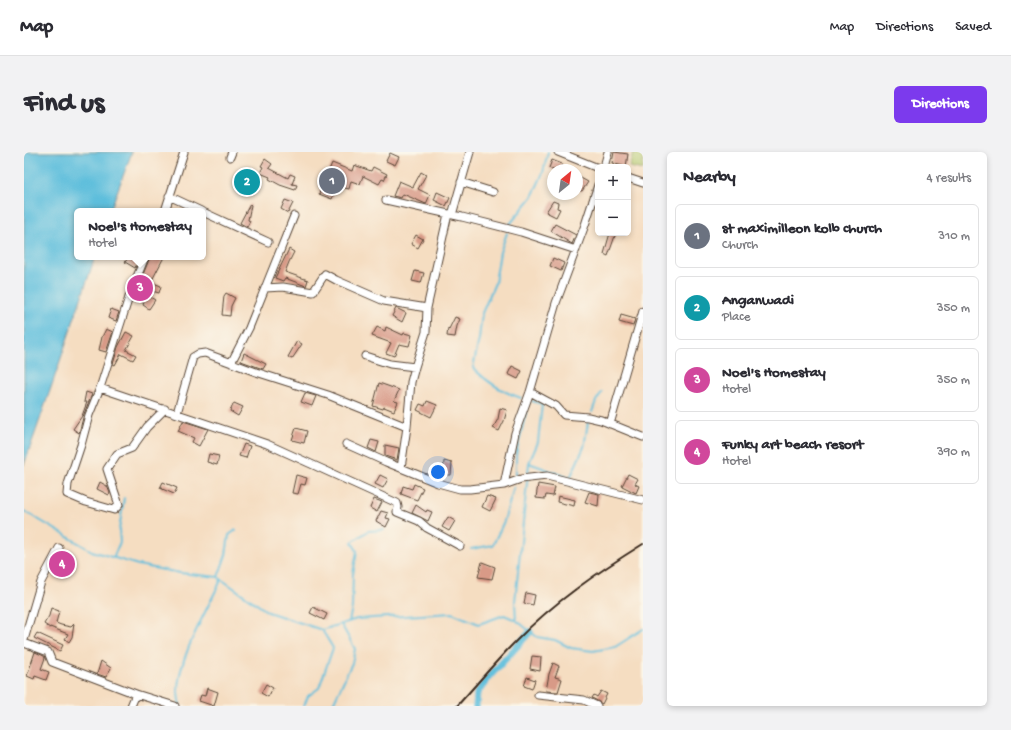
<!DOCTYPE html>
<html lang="en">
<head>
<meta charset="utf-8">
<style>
	:root { --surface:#fff; --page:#f2f2f3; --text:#2b2b33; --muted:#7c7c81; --line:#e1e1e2; --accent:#7c3aed }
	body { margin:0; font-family:"Gochi Hand",sans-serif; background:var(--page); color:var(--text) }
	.controls { position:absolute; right:12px; top:12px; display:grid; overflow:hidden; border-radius:6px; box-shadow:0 2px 6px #0003 }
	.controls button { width:36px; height:36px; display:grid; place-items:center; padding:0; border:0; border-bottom:1px solid var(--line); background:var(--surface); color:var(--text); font:20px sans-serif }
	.compass { position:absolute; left:523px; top:12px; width:36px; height:36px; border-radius:50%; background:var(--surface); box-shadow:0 2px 6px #0003; rotate:29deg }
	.you { position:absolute; left:414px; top:320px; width:14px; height:14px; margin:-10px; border:3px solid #fff; border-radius:50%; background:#1a73e8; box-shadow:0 0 0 6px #1a73e833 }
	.badge { display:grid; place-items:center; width:26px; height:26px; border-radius:50%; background:var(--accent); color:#fff; font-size:13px; font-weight:700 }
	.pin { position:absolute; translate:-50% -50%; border:2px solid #fff; box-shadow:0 1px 4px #0006 }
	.popup { position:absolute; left:50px; top:56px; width:132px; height:52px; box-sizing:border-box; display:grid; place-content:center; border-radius:6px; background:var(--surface); filter:drop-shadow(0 1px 3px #0005); font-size:13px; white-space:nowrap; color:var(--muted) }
	.popup b { font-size:15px; color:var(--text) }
	.popup::after { content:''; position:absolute; left:50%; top:100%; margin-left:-8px; border:8px solid transparent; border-top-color:var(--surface) }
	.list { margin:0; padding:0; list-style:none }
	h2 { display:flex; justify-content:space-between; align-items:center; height:52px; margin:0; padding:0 16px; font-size:17px }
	h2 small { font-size:13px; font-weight:400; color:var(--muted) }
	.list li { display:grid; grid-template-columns:26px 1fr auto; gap:12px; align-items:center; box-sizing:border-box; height:64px; margin:0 8px 8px; padding:0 8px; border:1px solid var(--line); border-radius:6px }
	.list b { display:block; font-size:15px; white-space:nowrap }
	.list p { margin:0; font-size:13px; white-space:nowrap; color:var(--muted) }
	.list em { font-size:13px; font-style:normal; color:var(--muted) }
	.map { position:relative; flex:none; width:619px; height:554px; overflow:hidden; border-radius:6px }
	header { display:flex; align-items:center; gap:24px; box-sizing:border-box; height:56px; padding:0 20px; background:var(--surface); border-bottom:1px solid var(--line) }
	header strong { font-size:19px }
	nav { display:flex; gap:22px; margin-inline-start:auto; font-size:14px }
	.intro { display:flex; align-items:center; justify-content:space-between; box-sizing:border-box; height:96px; padding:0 24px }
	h1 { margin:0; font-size:28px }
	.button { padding:10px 18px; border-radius:6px; background:var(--accent); color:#fff; font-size:14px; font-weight:700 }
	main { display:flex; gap:24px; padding:0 24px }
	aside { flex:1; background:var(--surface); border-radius:6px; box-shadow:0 2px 6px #0003 }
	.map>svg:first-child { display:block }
	.green { fill:#b1c568; stroke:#767843 }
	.water { fill:#5dbedc; stroke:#4c747d }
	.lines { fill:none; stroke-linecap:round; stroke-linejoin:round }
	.stream { stroke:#5dbedc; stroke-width:2 }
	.canal { stroke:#5dbedc; stroke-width:7 }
	.building { fill:#d89a87 }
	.minor-casing { stroke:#574536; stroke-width:9 }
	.minor { stroke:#fff; stroke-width:7 }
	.rail { stroke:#3b2a1e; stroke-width:2 }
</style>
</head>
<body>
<header>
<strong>Map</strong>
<nav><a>Map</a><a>Directions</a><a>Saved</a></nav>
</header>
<div class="intro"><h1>Find us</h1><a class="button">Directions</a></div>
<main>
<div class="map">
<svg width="619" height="554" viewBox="0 0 619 554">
	<rect width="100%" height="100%" fill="#fbf7ec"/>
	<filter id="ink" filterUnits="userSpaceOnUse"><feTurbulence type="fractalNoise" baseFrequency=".025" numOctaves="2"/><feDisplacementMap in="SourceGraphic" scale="8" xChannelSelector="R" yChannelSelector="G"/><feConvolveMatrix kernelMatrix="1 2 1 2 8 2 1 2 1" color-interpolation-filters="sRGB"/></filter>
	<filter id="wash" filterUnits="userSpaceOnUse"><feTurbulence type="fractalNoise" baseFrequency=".012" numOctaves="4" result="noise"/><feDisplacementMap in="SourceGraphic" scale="16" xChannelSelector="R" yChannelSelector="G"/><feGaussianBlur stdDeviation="0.9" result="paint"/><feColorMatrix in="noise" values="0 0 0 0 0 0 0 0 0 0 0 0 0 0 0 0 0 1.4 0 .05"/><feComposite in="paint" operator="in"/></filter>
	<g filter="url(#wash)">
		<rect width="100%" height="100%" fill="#f5ddc1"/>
		<!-- green -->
		<path class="green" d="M609,0H619V18L605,15Z"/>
		<!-- water -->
		<path class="water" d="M0,0H108L86,59H53V105H71L30,227L0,313Z"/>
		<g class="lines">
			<!-- stream -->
			<path class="stream" d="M486,72L508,45L519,21L524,0
				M483,81L476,100L471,131L458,161L455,187L449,216C463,230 478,240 497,246
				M568,260L572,249L578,240
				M505,311L546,326L560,295L564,270
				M492,323V302L502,260
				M0,359L68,399L114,413L156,421L194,425L244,460L298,478L333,467L428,461L455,472L480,463L492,468L513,485L531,488L547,496L569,499L591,495L619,477
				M447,397L469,393L480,369L490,335
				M89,406L96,390L95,378L100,346
				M194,425L202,403L205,383L212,378
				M492,468L491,450L505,311L514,290L518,252L508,249
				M325,470L328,455L329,422L333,399L328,390L344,379L360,378
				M156,554C155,549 154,544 154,539C154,506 183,458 197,428
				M280,554L284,544L295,536L309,496L298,478
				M308,554L328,511L331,497L317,472"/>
			<!-- canal -->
			<path class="canal" d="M452,554L453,541L466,524L506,480"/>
		</g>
		<g id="blocks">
			<!-- building -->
			<path class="building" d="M590,0L604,2L602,15L588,11Z
				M366,1L375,5L371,13L362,9Z
				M241,7L248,12L245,16L264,26L266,22L271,24L268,32L273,33L271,38L256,33L245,27L246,25L236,21L239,15L237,14Z
				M528,8L538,12L536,18H529L525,16Z
				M308,11L328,19L330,13L347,19L349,15L363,22L360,28L358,27L355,32L339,24L336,32L327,29L325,37L313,34L308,47L295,42Z
				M397,20L402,23L394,37L406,43L402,52L379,42L377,46L369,44L375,29L389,35Z
				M553,24L564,30L558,39L553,38Z
				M413,40L426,46L422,54L410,48Z
				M261,48L269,51L264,61L257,57Z
				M529,49L534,51L533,56L536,57L532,65L522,60Z
				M226,52L227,53L224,68L226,69L223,75L216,71Z
				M531,72L552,83L548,92L527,79Z
				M586,81H592L584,104L580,102Z
				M392,83L399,87L394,96L387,92Z
				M265,97L270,100L265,110L261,120L284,128L282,134L261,126L259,129L251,126Z
				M105,105H116L111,116L101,110Z
				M126,105H140L127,130L137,134L135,141L114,135Z
				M529,106L540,111L537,119L526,114Z
				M391,119L400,121L397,131L388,129Z
				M113,137L131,148L125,157L119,153L120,151L110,147Z
				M202,141L211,146L207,154L206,164L198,163L200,144Z
				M372,156L382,161L378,170L368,164Z
				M87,157L95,160L92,169L84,166Z
				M597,163L611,167L609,174L595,170Z
				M431,165L436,167L433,174L431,185L423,184L424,176L425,177Z
				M353,175L361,179L362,175L379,183L380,181L388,183L385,194L375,192L370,204L362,201L367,191L348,184Z
				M82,177L89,180L82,200L75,198L78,185Z
				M102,180L110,184L102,198L112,203L109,208L97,202L91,213L89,212L94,195Z
				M273,189L278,192L268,207L264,205Z
				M220,201L242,212L239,217L217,209Z
				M488,214L498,219L494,227L484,222Z
				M355,231L375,238L370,249L374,250L370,259L360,255L359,257L349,254Z
				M62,240L68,242L60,262L55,281L49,277L58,264L63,250H60Z
				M281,241L292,244L288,254L277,250Z
				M403,249L413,253L407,265L393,258L396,252L401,254Z
				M210,251L219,255L214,264L206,259Z
				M476,256L483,258L480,269L475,279L469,276L474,267Z
				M159,269L184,277L175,294L168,290L170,286L154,279Z
				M272,276L283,279L280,291L268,288Z
				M347,288L355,290L352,300L344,296Z
				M220,292L226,294L222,306L215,304Z
				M361,293L375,296L373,308L361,304Z
				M185,302L195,304L193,313L183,310Z
				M420,309L428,311L427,323H419Z
				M604,322L614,327L611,332L615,334L612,341L598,334Z
				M272,323L283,326L281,333L277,332L274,342L268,341Z
				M356,323L364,327L359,336L351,332Z
				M76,330L83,334L86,341L85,343L73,337Z
				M139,330L153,336L150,342L136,336Z
				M390,332L399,336L393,348L377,342L379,334L388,337Z
				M514,332L531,335L529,344L522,343L521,347L512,346Z
				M565,340L575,342L574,354L561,350Z
				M463,344L472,347L466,359L458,355Z
				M534,344L551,348L550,354L533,350Z
				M350,347L358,350L353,360L346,356Z
				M392,353L402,360L403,358L408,360L404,369L388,361Z
				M357,359L364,361L362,366L366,367L362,375L352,369Z
				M424,365L431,369L425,379L418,375Z
				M35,406L43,410L39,418L32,415Z
				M458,410L471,415L468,427L454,425Z
				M502,441L511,443L509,453L500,451Z
				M289,455L303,462L300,468L286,461Z
				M27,456L35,459L32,471L37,473L47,475L50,472L48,485L45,490L41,487L44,482L26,475V476L20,472L25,464Z
				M13,481L39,493L36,499L10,486Z
				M11,500L20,504L21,506L17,517L25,520L22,528L11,524L10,527L3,524Z
				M508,504L517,505L516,519L506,517Z
				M77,509L87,516L82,525L73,522Z
				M529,511L535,514L531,525L538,527L534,540L522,539L525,522Z
				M503,525L511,528L508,537L500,534Z
				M242,532L249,536L244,545L237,541Z
				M183,536L194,540L190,554L175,549L177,543L181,544Z
				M577,539L583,542L578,552L575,550L568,546L570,543L573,545Z"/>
		</g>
	</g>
	<g filter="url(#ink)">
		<use href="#blocks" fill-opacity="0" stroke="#574536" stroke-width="1"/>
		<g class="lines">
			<!-- minor casing -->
			<g class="minor-casing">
				<path id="minor" d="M534,0L574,16
					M206,5L208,0
					M580,15L584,0
					M604,26L619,31
					M437,30L469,40
					M145,44L177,59
					M362,48L438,65L497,80L552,98
					M141,59L160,0
					M179,60L244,90
					M428,63L446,0
					M121,105L106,142L76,236L65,263L57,293L44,332L43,342L62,350L90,358L95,353L83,317L93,302L108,296L123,275L141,257
					M241,136L259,135L289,140L301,122L312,128L360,149L403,156
					M341,204L366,212L391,215
					M207,211L225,176L270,64
					M76,236L243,292L373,351L374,355L373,360L395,369L403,376L436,394
					M506,240L532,254L540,263L564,265L577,268L619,285
					M153,261L169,205L174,202L181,201L232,220L304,243L383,275L377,316
					M586,272L619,159
					M383,275L387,230L391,215L402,180L403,156L424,62
					M322,292L362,310L414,331L436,337H446L480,333L491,281L506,240L532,151L561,73L574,33
					M480,333L497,327L523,324L619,348
					M0,488L17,430L35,396
					M0,491L24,500L28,510L112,542L151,554
					M514,543L560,548L573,554
					M107,554L112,542"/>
			</g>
			<!-- minor -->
			<use href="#minor" class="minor"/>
			<!-- rail -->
			<path class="rail" d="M433,554C453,532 472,509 493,488C530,450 574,420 619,392"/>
		</g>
	</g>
</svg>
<div class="controls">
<button>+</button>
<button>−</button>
</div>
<svg class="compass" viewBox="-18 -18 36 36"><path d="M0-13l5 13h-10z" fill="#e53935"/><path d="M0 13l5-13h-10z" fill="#7c7c81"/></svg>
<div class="you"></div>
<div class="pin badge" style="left:308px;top:29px;background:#6b7280">1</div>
<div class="pin badge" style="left:223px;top:30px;background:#0f9aa8">2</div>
<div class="pin badge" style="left:116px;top:136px;background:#d1479c">3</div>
<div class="popup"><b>Noel's Homestay</b>Hotel</div>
<div class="pin badge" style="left:38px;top:412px;background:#d1479c">4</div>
</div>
<aside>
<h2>Nearby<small>4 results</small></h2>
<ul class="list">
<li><span class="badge" style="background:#6b7280">1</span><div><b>st maximilleon kolb church</b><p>Church</p></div><em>310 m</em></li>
<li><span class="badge" style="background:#0f9aa8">2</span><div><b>Anganwadi</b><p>Place</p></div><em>350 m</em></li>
<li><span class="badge" style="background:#d1479c">3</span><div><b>Noel's Homestay</b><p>Hotel</p></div><em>350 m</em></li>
<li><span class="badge" style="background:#d1479c">4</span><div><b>Funky art beach resort</b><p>Hotel</p></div><em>390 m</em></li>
</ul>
</aside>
</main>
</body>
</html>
